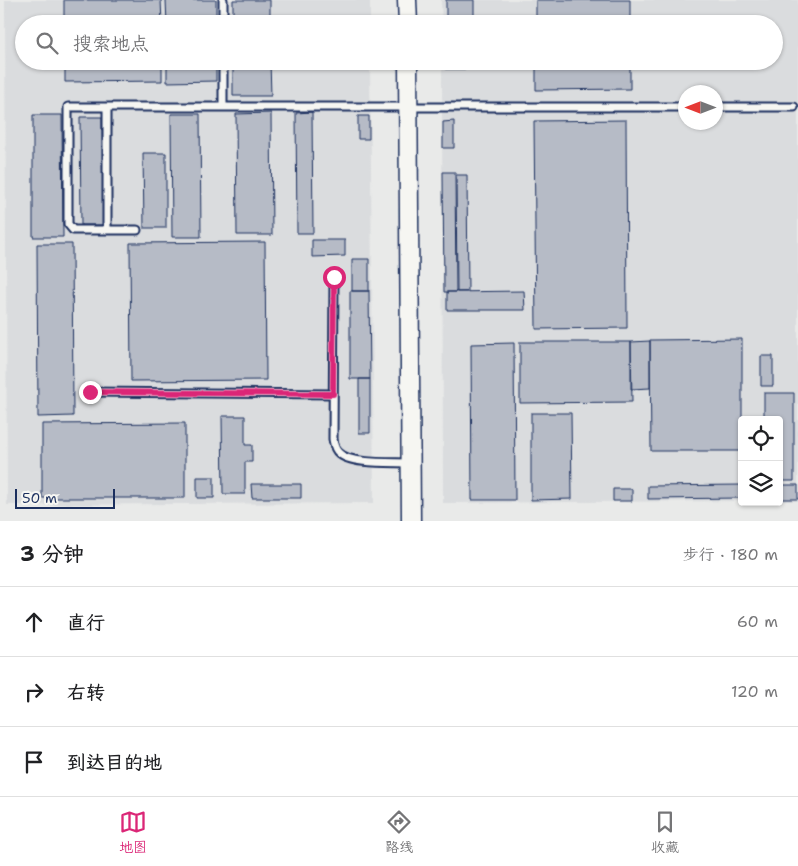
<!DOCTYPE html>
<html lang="zh">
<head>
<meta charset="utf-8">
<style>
	:root { --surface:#fff; --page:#f2f2f2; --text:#202124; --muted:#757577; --line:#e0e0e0; --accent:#db2777 }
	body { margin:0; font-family:"Shantell Sans","LXGW WenKai TC",sans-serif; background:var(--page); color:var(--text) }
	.controls { position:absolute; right:15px; bottom:15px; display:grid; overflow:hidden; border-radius:5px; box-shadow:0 1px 4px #0004 }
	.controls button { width:45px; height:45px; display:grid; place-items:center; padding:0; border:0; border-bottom:1px solid var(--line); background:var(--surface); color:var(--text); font:25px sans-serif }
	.compass { position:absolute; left:678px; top:85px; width:45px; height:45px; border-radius:50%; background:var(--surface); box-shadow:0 1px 4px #0004; rotate:270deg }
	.scale { position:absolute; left:15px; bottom:12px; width:100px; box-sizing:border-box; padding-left:5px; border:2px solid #1b2f5e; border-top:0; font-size:14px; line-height:18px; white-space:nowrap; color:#1b2f5e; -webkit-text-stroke:4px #f6f6f2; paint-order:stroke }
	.stop { position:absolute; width:15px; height:15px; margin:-11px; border:4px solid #db2777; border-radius:50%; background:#fff }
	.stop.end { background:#db2777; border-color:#fff; box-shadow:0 1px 5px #0008 }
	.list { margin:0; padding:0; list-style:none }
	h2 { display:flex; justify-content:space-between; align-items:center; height:65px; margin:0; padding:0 20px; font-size:21px }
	h2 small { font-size:16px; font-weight:400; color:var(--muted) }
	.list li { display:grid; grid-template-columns:32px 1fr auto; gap:15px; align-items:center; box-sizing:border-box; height:70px; padding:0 20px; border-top:1px solid var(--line) }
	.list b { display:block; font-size:19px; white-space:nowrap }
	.list em { font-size:16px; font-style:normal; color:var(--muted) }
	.icon { flex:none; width:28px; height:28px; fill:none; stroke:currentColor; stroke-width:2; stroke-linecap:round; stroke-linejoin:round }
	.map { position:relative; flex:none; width:798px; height:521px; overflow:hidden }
	.search { position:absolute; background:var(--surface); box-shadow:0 1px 4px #0004; left:15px; right:15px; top:15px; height:55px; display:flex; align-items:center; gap:12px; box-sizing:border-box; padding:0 18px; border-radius:28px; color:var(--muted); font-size:19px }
	.sheet { height:275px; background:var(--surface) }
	nav { display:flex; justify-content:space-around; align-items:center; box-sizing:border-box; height:70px; border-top:1px solid var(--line); background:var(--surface); font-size:14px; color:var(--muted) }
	nav a { display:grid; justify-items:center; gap:2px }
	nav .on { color:var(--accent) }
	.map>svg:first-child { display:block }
	.built { fill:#dadcde; fill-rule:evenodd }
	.building { fill:#b6bbc6; stroke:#1b2f5e }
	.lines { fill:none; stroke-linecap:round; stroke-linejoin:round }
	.service-casing { stroke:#1b2f5e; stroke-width:11 }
	.tertiary-casing { stroke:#1b2f5e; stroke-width:21 }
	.service { stroke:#f6f6f2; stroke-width:7 }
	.tertiary { stroke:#f6f6f2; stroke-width:18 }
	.route { stroke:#db2777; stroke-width:6 }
</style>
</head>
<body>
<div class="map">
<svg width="798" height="521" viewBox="0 0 798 521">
	<rect width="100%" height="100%" fill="#e9eae9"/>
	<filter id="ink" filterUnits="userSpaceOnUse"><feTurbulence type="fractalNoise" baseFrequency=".02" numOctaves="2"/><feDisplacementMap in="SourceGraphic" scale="10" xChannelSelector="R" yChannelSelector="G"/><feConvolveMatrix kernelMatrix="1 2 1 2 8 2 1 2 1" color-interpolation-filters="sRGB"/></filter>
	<g filter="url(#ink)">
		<!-- built -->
		<path class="built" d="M5,0H370V24H24V61H370L374,503L7,505Z
			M441,0H798V501H779V420H742V501L443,503L442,61H774V24H442ZM686,92H716V122H686Z"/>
		<!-- building -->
		<path class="building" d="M64,0H161L162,24H64Z
			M166,0H216V24H167Z
			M233,0H270V24H233Z
			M446,0H474V24H446Z
			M536,0H630V24H536Z
			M65,61H162V81L65,82Z
			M167,61H216V81L167,82Z
			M233,61H270L271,96H233Z
			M446,61H474V69H446Z
			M536,61H630V89L536,90Z
			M312,112L313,233H297L296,113Z
			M271,113L272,235H237L236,114Z
			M171,114H200L201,237H172Z
			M33,115H62L63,237H33Z
			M358,116H369V139H358Z
			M80,117H102L103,225H81Z
			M626,120L627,328L536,329L534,121Z
			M454,121V148H443V122Z
			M143,153H166V228H144Z
			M443,172H455L456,292H444Z
			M456,175H467L468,292H457Z
			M312,240H345V256L312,257Z
			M265,242L266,380L131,381L130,243Z
			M37,244H72L73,416L38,417Z
			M352,259H369V291H352Z
			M350,291H369L370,379H350Z
			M524,291L525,310H447V292Z
			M742,339V451H651L650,340Z
			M650,341V388L631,389V342Z
			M520,342H631L632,402L520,403Z
			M514,343L515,500H472L471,344Z
			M761,356H773V386H761Z
			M359,379H370V433H359Z
			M764,393H794V481H779V420H764Z
			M531,413H571L572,499L531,500Z
			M222,416H245V445H252V462H245V494H223Z
			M185,423V498H42V424Z
			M197,477H214V498H197Z
			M251,484H301V498H252Z
			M742,485V498L648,499V486Z
			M779,485H798V499H779Z
			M613,489H632V501H613Z"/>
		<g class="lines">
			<!-- service casing -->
			<g class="service-casing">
				<path id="service" d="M223,0V24
					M223,61V107
					M107,107V230
					M716,107H794
					M137,230H73L68,224V107H686
					M334,277L333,439C334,444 334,449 339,453C350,465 394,462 410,463
					M90,392L333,394"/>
			</g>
			<!-- tertiary casing -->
			<g class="tertiary-casing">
				<path id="tertiary" d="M407,0L408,24
					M408,61L411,521"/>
			</g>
			<!-- service -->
			<use href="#service" class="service"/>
			<!-- tertiary -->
			<use href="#tertiary" class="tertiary"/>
		</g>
	</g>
	<g class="lines" filter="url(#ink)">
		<!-- route -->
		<path class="route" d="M90,392L333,394L334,277"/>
	</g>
</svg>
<div class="controls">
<button><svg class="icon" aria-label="locate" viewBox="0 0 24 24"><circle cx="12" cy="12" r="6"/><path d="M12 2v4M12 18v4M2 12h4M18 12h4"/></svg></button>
<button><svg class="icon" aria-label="layers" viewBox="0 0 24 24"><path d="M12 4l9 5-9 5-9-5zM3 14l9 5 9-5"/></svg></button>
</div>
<svg class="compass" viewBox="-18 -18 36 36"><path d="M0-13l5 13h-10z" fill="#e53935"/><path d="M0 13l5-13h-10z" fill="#757577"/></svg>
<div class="scale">50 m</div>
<div class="stop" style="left:334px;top:277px"></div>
<div class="stop end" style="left:90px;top:392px"></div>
<div class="search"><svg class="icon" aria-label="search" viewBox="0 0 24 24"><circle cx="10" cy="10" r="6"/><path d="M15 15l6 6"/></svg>搜索地点</div>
</div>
<section class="sheet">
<h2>3 分钟<small>步行 · 180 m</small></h2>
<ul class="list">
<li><svg class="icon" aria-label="ahead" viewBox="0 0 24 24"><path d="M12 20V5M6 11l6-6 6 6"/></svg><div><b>直行</b></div><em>60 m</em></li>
<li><svg class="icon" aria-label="right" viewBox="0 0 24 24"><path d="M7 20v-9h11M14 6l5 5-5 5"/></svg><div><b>右转</b></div><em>120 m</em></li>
<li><svg class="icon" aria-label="arrive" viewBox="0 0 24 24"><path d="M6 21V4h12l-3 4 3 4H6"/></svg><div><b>到达目的地</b></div></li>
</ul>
</section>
<nav>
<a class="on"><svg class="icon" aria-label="map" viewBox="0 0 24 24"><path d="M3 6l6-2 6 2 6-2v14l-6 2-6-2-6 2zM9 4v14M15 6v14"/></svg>地图</a>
<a><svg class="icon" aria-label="directions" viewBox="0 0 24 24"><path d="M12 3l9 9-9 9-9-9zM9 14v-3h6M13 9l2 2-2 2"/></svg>路线</a>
<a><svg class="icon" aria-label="saved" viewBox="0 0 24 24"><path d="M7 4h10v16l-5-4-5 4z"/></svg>收藏</a>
</nav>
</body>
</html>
